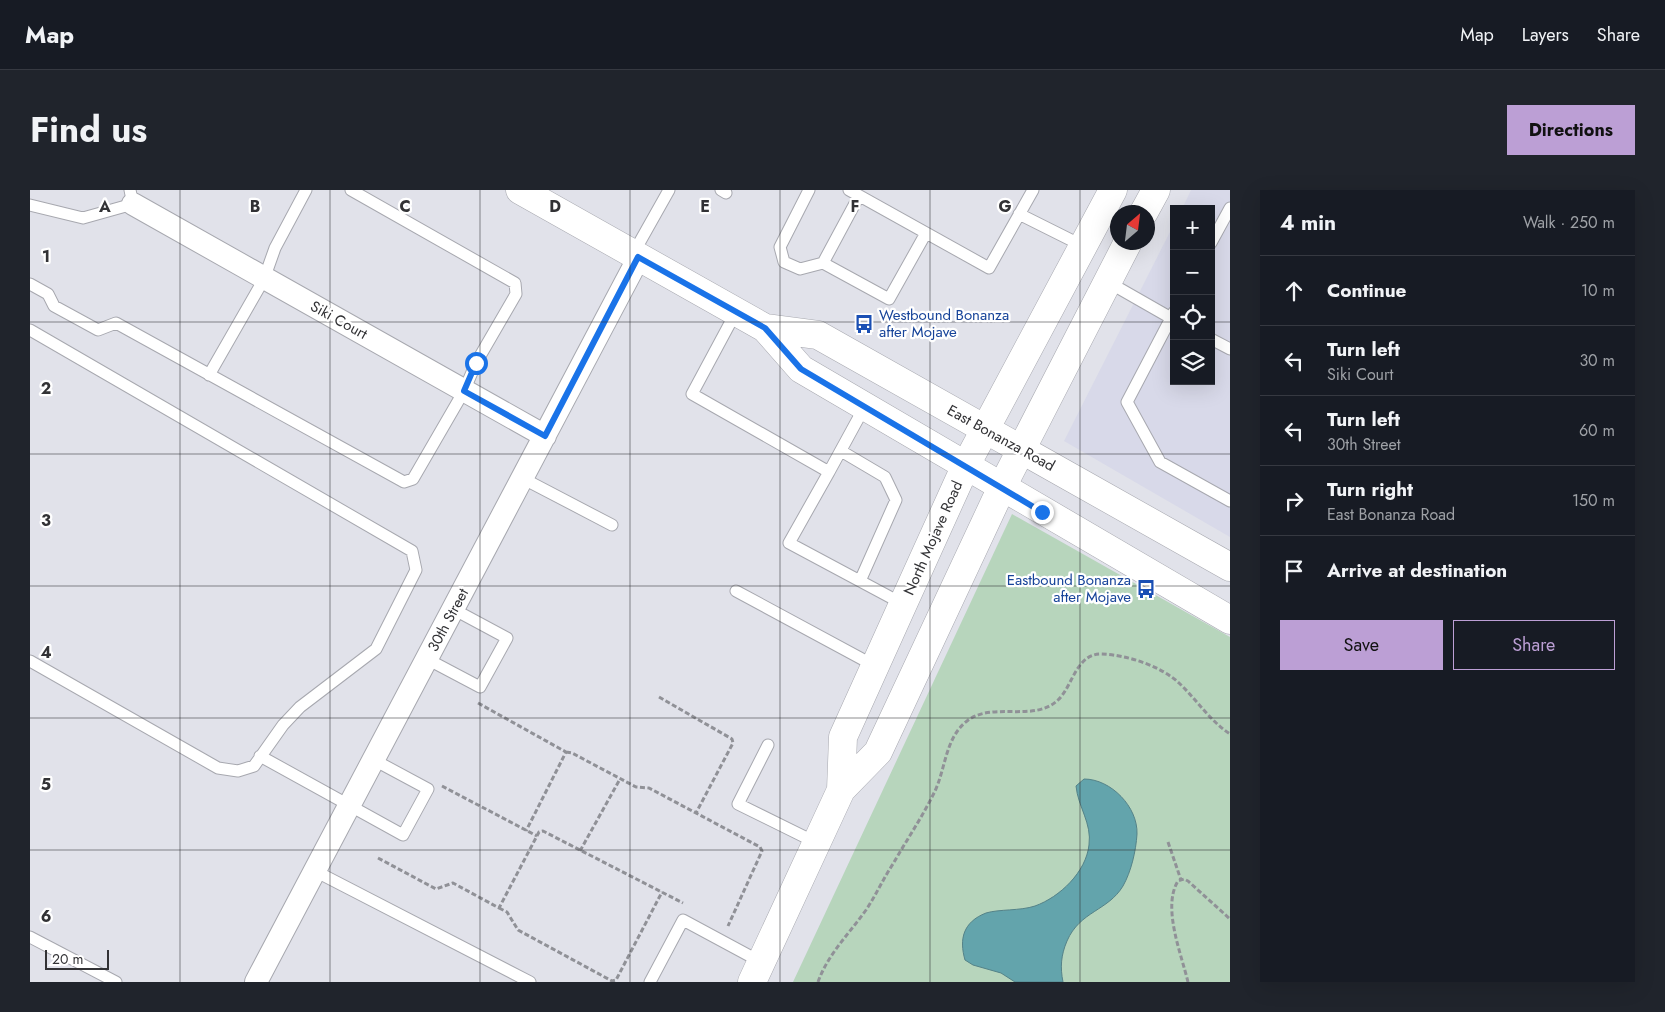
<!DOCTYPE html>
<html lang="en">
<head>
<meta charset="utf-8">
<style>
	:root { --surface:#171b24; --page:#20242c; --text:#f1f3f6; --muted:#9ea1a6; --line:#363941; --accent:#bc9fd5 }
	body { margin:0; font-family:Jost,sans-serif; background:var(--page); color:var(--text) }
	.controls { position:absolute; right:15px; top:15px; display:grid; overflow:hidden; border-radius:0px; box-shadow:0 5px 20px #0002 }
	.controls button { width:45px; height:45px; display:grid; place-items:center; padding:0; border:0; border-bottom:1px solid var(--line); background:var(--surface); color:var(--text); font:25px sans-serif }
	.compass { position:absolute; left:1080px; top:15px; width:45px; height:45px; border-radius:50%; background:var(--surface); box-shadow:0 5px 20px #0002; rotate:28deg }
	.scale { position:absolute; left:15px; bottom:12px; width:64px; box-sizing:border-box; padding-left:5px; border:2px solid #323235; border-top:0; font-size:14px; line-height:18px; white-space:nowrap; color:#323235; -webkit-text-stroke:4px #fff; paint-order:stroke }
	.stop { position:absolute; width:15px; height:15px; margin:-11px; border:4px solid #1a73e8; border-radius:50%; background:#fff }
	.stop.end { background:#1a73e8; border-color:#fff; box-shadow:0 1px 5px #0008 }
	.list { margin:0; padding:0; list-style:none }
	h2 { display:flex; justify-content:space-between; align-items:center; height:65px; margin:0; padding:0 20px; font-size:21px }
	h2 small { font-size:16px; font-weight:400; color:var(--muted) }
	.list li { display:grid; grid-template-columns:32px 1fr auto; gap:15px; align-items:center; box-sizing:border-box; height:70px; padding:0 20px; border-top:1px solid var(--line) }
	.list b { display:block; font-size:19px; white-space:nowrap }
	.list p { margin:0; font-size:16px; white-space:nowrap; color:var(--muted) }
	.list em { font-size:16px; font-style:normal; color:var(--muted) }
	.actions { display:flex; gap:10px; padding:15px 20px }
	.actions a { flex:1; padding:11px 0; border:1px solid var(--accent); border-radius:0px; text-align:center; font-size:18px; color:var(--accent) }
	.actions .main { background:var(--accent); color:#111 }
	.icon { flex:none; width:28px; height:28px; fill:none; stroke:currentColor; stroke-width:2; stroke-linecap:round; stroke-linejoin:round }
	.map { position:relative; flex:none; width:1200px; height:792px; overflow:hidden; border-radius:0px }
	header { display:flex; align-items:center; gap:30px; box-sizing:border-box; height:70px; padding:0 25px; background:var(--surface); border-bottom:1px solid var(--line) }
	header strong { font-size:24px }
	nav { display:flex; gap:28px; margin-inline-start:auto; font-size:18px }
	.intro { display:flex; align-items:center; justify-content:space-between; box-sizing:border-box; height:120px; padding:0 30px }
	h1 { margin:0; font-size:35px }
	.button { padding:12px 22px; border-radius:0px; background:var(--accent); color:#111; font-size:18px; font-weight:700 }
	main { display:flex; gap:30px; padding:0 30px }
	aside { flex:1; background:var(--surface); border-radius:0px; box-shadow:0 5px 20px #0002 }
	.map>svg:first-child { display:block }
	.built { fill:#d8d9e9 }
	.green { fill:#b7d5bc }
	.water { fill:#63a4ac; stroke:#548288 }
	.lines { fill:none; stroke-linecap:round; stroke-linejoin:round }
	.service-casing { stroke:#a7a8af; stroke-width:13 }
	.minor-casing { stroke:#a7a8af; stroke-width:24 }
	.tertiary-casing { stroke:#a7a8af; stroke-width:29 }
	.secondary-casing { stroke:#a7a8af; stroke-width:29 }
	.path { stroke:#909197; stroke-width:3; stroke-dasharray:5 2.5; stroke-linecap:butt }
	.service { stroke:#fff; stroke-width:11 }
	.minor { stroke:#fff; stroke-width:22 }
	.tertiary { stroke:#fff; stroke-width:28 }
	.secondary { stroke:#fff; stroke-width:28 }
	.route { stroke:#1a73e8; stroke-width:6 }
	.grid { fill:none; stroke:#323235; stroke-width:1; stroke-opacity:0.55 }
	.labels { text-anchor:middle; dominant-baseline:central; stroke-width:4.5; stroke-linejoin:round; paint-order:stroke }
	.transit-label { font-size:15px; fill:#164399; stroke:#fff; text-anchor:start }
	.street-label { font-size:15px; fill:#323235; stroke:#fff }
	.grid-label { font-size:16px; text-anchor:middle; font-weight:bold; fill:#323235; stroke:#fff; stroke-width:4.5; stroke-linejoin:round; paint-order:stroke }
</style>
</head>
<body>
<header>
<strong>Map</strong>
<nav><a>Map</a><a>Layers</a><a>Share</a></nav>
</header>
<div class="intro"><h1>Find us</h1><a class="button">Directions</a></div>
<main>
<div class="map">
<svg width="1200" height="792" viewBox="0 0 1200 792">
	<rect width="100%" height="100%" fill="#e1e2ea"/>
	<!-- built -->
	<path class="built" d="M1161,0H1200V347L1034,251L1144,34V191H1181V19H1152Z"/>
	<!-- green -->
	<path class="green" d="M982,324L1200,447V792H763Z"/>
	<!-- water -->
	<path class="water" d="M1054,589C1081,589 1108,617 1107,644C1106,661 1101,682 1093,696C1078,721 1050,721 1037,751C1031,765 1030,777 1033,792H985L971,783L943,775L935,770C929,749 933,732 956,723C969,719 990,721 1005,716C1030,707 1056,682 1059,655C1062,633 1048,617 1046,596Z"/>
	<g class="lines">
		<!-- service casing -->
		<g class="service-casing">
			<path id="service" d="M691,0L696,3
				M779,0L750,57L754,72L770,79L793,73
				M819,0L959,78L1003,0
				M829,6L793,73L859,109L896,43
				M0,15L53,28L103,14L100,0
				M989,24L1053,56
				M1181,53L1200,18
				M603,64L639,0
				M1078,92L1141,128L1144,122
				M0,94L18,104L24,116L68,140L86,133L374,292L383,289L434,201L446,173L486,104L485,93L321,0
				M706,122L662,204L799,282L835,216
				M1144,129L1141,128L1097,212L1130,272L1200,311
				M0,140L382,361L386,380L346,459L270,517L253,535L224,576L208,581L188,578L0,471
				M1181,149L1200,159
				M179,185L234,89L245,58L276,0
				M811,261L855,287L866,310L830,391
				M799,282L759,353L873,414
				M492,288L582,335
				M706,401L845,476
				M397,469L450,497L477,448L423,419
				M738,555L708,614L787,653
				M230,566L373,645L398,599L344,570
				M285,681L500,792
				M0,747L86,792
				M620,792L653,730L731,772"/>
		</g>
		<!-- minor casing -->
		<g class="minor-casing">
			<path id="minor" d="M103,14L515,246
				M226,792L609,67"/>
		</g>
		<!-- tertiary casing -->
		<g class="tertiary-casing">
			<path id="tertiary" d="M1114,22L1126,0
				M811,600L813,547L873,414L936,275L1083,0
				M722,792L811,600L848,562L972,297L1098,52"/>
		</g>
		<!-- secondary casing -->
		<g class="secondary-casing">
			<path id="secondary" d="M490,0L735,138L771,179L1200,430
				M735,138L788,145L1200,377"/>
		</g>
		<!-- path -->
		<path class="path" d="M629,507L702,549L703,553L666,623
			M448,513L536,562L496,641
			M536,562L542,563L606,597L619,598L730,657L732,661L698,736
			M412,596L507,646
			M1138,652L1151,690
			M550,661L590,589
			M348,668L406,699L423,693L469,718L509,642L513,641L653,713
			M469,718L477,722L488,740L582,791L586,790L632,702
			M788,792C798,764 819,744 836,720C846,705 853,689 863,674C876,651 891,629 903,605C916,581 914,549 937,531C962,511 1004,533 1028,510C1043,496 1046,463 1072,464C1097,465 1131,476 1149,493C1167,510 1180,531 1200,544
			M1158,792C1151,763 1132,717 1148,691L1154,689L1158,691L1200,729"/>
		<!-- service -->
		<use href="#service" class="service"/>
		<!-- minor -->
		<use href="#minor" class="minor"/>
		<!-- tertiary -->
		<use href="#tertiary" class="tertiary"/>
		<!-- secondary -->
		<use href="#secondary" class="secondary"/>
	</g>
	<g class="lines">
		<!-- route -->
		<path class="route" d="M446,173L434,201L515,246L608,67L735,138L771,179L1012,322"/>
	</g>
	<!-- grid -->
	<path class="grid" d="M150,0V792M300,0V792M450,0V792M600,0V792M750,0V792M900,0V792M1050,0V792M0,132H1144M1181,132H1200M0,264H1200M0,396H1200M0,528H1200M0,660H1200"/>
	<!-- icons -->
	<defs>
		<g id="bus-bare" transform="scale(1.5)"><path d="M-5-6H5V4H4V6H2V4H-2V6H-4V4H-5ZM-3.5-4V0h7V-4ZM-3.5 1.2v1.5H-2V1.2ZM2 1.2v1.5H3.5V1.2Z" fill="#1a4fb4" stroke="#fff" stroke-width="2.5" paint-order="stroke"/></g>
	</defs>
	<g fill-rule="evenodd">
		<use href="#bus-bare" x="834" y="134"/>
		<use href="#bus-bare" x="1116" y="399"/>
	</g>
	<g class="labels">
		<!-- transit labels -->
		<g class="transit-label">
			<text x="849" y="125">Westbound Bonanza<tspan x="849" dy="17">after Mojave</tspan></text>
			<text x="1101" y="390" text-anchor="end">Eastbound Bonanza<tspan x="1101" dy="17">after Mojave</tspan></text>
		</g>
		<!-- street labels -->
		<g class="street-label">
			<text transform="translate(309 130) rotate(29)">Siki Court</text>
			<text transform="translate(971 248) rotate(29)">East Bonanza Road</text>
			<text transform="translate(903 348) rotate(-66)">North Mojave Road</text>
			<text transform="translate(418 430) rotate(-62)">30th Street</text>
		</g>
	</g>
	<g class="grid-label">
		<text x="75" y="22">A</text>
		<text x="225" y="22">B</text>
		<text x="375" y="22">C</text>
		<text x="525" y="22">D</text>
		<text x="675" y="22">E</text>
		<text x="825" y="22">F</text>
		<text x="975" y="22">G</text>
		<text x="16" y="72">1</text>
		<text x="16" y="204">2</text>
		<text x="16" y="336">3</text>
		<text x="16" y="468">4</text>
		<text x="16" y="600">5</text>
		<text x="16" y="732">6</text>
	</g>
</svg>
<div class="controls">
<button>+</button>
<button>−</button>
<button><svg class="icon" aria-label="locate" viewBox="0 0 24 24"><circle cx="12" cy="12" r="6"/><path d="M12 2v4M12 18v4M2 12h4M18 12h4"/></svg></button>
<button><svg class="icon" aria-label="layers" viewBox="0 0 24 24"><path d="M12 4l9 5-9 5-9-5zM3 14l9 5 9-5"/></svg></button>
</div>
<svg class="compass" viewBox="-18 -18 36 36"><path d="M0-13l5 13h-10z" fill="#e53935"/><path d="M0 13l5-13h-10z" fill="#9ea1a6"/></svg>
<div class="scale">20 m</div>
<div class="stop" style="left:446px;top:173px"></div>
<div class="stop end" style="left:1012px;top:322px"></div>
</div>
<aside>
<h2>4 min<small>Walk · 250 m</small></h2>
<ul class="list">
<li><svg class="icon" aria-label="ahead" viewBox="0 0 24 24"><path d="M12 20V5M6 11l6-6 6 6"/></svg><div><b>Continue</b></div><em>10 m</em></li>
<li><svg class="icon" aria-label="left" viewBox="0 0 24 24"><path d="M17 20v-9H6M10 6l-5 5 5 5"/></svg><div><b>Turn left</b><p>Siki Court</p></div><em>30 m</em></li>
<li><svg class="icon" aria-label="left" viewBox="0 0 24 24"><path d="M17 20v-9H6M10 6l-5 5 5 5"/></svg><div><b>Turn left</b><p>30th Street</p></div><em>60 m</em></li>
<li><svg class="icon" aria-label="right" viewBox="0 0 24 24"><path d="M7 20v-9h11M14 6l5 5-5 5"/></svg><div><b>Turn right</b><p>East Bonanza Road</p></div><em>150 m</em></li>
<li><svg class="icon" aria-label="arrive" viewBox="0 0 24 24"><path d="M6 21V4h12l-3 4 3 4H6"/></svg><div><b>Arrive at destination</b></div></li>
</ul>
<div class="actions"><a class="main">Save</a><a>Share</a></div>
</aside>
</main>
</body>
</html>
